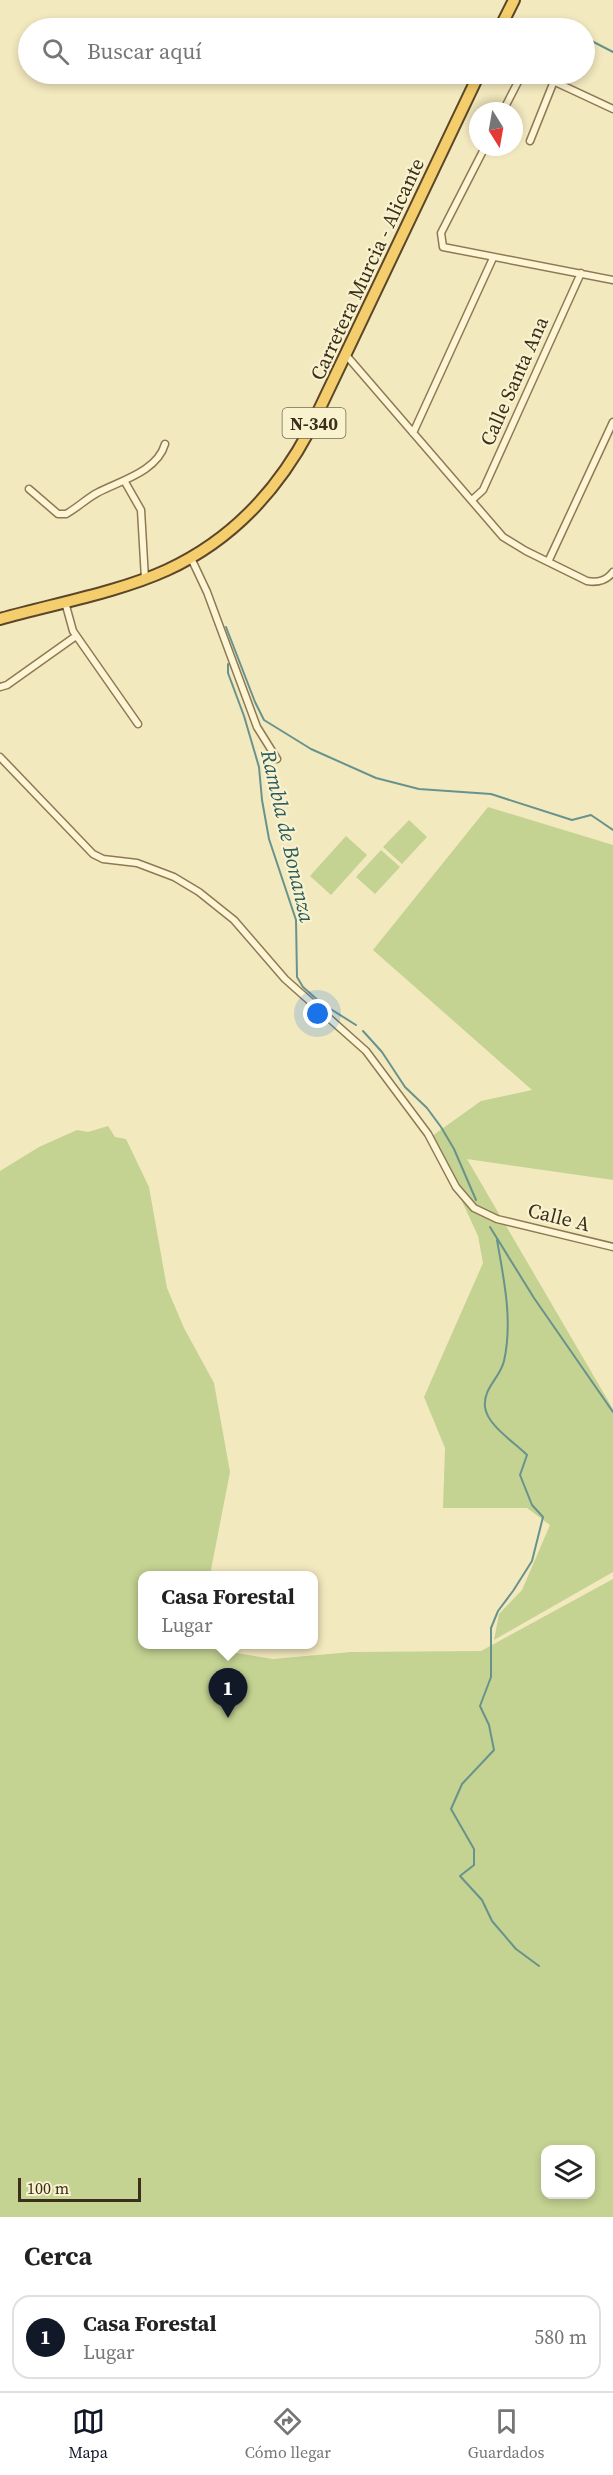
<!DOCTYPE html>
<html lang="es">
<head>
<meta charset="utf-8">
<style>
	:root { --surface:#fff; --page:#f2f2f2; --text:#222; --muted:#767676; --line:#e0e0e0; --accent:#111827 }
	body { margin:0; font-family:"Source Serif 4",serif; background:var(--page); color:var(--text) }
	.controls { position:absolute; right:18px; bottom:18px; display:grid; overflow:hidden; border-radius:12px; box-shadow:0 3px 9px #0003 }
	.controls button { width:54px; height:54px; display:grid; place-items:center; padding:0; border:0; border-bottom:2px solid var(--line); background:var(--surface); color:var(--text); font:30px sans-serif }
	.compass { position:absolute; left:469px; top:102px; width:54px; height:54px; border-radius:50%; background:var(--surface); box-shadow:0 3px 9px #0003; rotate:169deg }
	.scale { position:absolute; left:18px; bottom:15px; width:123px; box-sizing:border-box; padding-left:6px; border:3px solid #3b2e1b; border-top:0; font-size:16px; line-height:21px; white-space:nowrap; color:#3b2e1b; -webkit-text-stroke:4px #f9f2cf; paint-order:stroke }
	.you { position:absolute; left:318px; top:1014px; width:21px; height:21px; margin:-15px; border:4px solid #fff; border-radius:50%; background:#1a73e8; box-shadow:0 0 0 9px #1a73e833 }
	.badge { display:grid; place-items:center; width:39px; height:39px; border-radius:50%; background:var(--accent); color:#fff; font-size:20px; font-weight:700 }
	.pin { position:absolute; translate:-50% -50px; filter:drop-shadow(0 2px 3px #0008) }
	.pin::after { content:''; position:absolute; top:32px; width:21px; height:18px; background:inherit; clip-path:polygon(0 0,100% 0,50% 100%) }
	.popup { position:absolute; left:138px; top:1571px; width:180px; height:78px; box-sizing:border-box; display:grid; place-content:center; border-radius:12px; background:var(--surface); filter:drop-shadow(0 2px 4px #0005); font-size:20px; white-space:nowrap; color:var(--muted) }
	.popup b { font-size:22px; color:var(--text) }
	.popup::after { content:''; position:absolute; left:50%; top:100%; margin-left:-12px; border:12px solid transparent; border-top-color:var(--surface) }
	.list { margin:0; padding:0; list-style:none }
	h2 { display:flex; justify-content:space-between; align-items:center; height:78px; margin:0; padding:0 24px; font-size:26px }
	h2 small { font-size:20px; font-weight:400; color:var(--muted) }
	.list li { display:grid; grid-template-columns:39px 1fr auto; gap:18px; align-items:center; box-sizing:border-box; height:84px; margin:0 12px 12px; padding:0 12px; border:2px solid var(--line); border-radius:18px }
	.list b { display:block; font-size:22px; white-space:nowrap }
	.list p { margin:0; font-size:20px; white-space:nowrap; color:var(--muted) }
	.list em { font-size:20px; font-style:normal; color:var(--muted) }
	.icon { flex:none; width:33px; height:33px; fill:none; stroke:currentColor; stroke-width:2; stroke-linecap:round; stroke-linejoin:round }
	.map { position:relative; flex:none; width:613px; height:2217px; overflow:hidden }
	.search { position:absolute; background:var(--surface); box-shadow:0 3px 9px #0003; left:18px; right:18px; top:18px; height:66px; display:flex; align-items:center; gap:15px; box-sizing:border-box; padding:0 21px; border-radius:33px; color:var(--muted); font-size:22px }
	.sheet { height:174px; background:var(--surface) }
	nav { display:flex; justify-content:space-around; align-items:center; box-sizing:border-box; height:84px; border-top:2px solid var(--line); background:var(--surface); font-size:16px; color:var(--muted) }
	nav a { display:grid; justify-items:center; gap:3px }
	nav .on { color:var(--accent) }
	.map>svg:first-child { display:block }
	.green { fill:#c4d292; fill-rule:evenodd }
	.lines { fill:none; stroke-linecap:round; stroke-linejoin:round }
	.stream { stroke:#68938d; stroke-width:2 }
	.minor-casing { stroke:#8e7955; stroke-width:9 }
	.trunk-casing { stroke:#5b462a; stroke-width:14 }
	.minor { stroke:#fdf5d3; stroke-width:6 }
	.trunk { stroke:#f4cd6c; stroke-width:10 }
	.labels { text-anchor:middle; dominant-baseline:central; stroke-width:4.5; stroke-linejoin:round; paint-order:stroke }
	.shield { fill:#f9f2cf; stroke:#746951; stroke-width:1.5 }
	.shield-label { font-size:18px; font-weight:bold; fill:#3b2e1b }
	.street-label { font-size:20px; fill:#3b2e1b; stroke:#f9f2cf }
	.water-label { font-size:21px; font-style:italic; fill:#295b5d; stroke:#f9f2cf }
</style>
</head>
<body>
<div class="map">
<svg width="613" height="2217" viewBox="0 0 613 2217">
	<rect width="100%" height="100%" fill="#f3e9bf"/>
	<!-- green -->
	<path class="green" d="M488,807L613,845V1180L467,1159L613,1409V1572L494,1640L499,1614L522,1590L550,1525L527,1508H443L445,1448L424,1397L483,1263L478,1236L432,1136L481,1101L532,1090L373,950Z
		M409,820L427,837L402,864L383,847Z
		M346,836L367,855L331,895L310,876Z
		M381,850L400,867L375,894L356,877Z
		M108,1126L115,1137L126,1139L149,1187L167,1288L184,1328L214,1383L230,1472L210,1575L142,1576V1644L206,1645V1648L273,1659L351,1652L481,1651L613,1579V2217H0V1171L39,1147L77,1130L88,1132ZM546,2150H590V2194H546Z"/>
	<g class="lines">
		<!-- stream -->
		<path class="stream" d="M556,28H565
			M584,37L613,52
			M226,627L255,702L264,720L311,749L376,778L419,789L491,794L572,820L591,815L613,830
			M228,664V673L244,716L259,767L262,800L269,839L296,920L297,977L303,987L321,1003L356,1025
			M363,1031L382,1052L405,1087L427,1108L441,1127L454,1149L476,1200
			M490,1227L534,1298L613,1412
			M497,1240C504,1280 513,1321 504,1361C500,1378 483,1388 485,1407C487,1425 514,1442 527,1455L520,1475L532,1505L543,1517L532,1561L513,1591L498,1611L491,1628V1677L480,1706L489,1725L494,1750L462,1784L451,1809L474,1849V1865L460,1876L482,1900L492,1921L516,1949L539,1966"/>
		<!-- minor casing -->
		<g class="minor-casing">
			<path id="minor" d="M538,74L613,109
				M503,111L522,74
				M530,141L554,81
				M485,147L441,233L443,247L613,280
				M346,355L503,537L526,551L587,581C598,583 606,581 613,572
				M413,433L493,258
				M125,482L141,510L145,579
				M29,489L58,514H66C77,508 86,499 97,493C119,481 157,472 165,444
				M472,500L483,490L581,273
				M191,558L207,592L257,727L277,759
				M548,562L613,422
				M65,602L73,631L138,724
				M0,687L7,685L76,636
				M0,757L93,854L103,859L137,863L174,877L199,892L234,920L285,979L366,1051L428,1134L456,1187L474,1208L497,1219L613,1247"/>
		</g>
		<!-- trunk casing -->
		<g class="trunk-casing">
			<path id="trunk" d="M500,28L514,0
				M0,619C53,604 119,592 167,570C230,541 277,491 309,431L479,74"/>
		</g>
		<!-- minor -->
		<use href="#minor" class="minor"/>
		<!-- trunk -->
		<use href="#trunk" class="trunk"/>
	</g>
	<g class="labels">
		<!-- shield labels -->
		<rect class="shield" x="282.5" y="408" width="63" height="30" rx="4.5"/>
		<g class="shield-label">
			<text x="314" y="423">N-340</text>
		</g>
		<!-- street labels -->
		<g class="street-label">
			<text transform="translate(367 269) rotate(-65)">Carretera Murcia - Alicante</text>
			<text transform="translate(514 381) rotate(-66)">Calle Santa Ana</text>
			<text transform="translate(559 1217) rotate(14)">Calle A</text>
		</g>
		<!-- water labels -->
		<g class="water-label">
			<text transform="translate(288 836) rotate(77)">Rambla de Bonanza</text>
		</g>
	</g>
</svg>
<div class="controls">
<button><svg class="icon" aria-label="layers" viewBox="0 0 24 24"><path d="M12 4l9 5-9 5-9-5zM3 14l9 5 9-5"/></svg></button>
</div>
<svg class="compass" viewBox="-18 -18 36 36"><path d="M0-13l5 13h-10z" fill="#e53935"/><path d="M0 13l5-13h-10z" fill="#767676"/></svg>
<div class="scale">100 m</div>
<div class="you"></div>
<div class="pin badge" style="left:228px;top:1718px">1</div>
<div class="popup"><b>Casa Forestal</b>Lugar</div>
<div class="search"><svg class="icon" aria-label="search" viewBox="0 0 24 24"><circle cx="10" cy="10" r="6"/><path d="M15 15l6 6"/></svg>Buscar aquí</div>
</div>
<section class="sheet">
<h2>Cerca<small></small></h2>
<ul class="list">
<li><span class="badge">1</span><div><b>Casa Forestal</b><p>Lugar</p></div><em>580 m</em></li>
</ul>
</section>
<nav>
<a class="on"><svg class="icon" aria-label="map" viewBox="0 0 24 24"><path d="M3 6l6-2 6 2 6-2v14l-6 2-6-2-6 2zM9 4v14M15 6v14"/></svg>Mapa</a>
<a><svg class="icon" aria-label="directions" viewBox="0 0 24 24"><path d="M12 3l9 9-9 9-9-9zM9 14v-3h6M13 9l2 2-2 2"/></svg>Cómo llegar</a>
<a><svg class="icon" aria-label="saved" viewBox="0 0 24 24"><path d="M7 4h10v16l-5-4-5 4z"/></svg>Guardados</a>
</nav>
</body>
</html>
